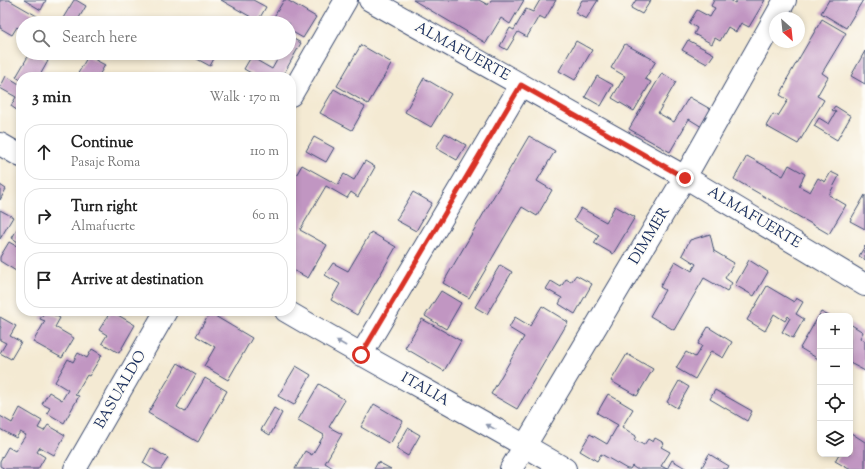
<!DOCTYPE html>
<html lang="en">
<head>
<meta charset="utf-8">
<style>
	:root { --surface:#fff; --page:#f6f6f6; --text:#222; --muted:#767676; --line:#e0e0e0 }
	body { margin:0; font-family:"Sorts Mill Goudy",serif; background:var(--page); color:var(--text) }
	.controls { position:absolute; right:12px; bottom:12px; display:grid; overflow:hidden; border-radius:8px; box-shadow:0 2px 6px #0003 }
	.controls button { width:36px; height:36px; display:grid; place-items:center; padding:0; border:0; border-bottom:1px solid var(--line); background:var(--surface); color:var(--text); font:20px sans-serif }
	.compass { position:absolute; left:769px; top:12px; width:36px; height:36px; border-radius:50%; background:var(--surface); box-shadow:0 2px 6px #0003; rotate:153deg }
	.stop { position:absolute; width:12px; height:12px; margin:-9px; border:3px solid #d93025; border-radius:50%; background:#fff }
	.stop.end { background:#d93025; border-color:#fff; box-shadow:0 1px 4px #0008 }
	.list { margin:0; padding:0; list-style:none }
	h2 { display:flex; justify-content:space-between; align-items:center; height:52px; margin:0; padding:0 16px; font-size:17px }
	h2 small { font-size:13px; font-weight:400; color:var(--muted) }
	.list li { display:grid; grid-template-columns:26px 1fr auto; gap:12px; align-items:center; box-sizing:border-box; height:56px; margin:0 8px 8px; padding:0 8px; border:1px solid var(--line); border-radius:16px }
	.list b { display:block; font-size:15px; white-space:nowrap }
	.list p { margin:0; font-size:13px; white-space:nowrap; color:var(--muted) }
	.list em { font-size:13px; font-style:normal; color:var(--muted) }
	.icon { flex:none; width:22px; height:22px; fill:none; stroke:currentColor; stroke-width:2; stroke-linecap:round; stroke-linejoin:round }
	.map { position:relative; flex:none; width:865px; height:469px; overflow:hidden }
	.search { position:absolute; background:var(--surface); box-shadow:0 2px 6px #0003; left:16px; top:16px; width:280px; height:44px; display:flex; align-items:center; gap:10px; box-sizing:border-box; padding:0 14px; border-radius:22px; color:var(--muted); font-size:15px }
	.panel { position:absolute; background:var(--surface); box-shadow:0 2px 6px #0003; left:16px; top:72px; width:280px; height:244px; border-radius:16px }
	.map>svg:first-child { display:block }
	.building { fill:#c196c2 }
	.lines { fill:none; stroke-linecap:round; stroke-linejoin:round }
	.minor-casing { stroke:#3c4b70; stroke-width:24 }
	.minor { stroke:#fff; stroke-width:22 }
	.oneway { fill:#8d97ae }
	.route { stroke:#d93025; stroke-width:5 }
	.labels { text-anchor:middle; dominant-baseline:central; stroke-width:3.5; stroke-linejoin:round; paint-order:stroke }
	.street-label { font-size:15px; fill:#1b2f5e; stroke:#fdfcf7 }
</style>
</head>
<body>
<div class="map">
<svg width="865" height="469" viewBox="0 0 865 469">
	<rect width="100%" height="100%" fill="#fdfcf7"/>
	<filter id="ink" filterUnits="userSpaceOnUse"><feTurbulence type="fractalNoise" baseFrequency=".025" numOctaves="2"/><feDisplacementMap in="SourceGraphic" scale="8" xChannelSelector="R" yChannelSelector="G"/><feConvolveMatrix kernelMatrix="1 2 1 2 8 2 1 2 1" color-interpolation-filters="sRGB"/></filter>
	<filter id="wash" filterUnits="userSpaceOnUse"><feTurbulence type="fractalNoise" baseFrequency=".012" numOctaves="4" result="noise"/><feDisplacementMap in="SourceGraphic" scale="16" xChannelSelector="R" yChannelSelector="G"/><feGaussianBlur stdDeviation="0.9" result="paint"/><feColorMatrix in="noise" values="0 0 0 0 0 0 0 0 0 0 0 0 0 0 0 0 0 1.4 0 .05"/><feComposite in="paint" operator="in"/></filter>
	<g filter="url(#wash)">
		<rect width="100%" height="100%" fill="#f4ead3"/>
		<g id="blocks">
			<!-- building -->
			<path class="building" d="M0,0H9L49,23H23V31L17,27L12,35L0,28Z
				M24,0H46L41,10Z
				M74,0H76L86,6L76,23H60Z
				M221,0H253L266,7L258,21Z
				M284,0H287L316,17L303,38L289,30V23H278L272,20Z
				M413,0H479L488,5L491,0H524L510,24L501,18L486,43Z
				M540,0H556L545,19L539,16L527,37L518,32L507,50L500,46L510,28L514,30L526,9L533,12Z
				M582,0H598L586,19L575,13Z
				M636,0H651L642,14L631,8Z
				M714,0H730L735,3L737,0H765L749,27L741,23L736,32L728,27L720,41L715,38L712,44L694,34L697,28L689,23L697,10L710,17L715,8L711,6Z
				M829,0H863L846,28L821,13Z
				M822,19L846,33L822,73L828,77L817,96L824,100L798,144L766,126L773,114L778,116L788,100L780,95L788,80L787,79Z
				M290,37L301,43L282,77H258L244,69L251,57L272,69L281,53H289V39Z
				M688,40L714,54L707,64L682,50Z
				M576,41L592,50L575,80L559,71Z
				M625,44L656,61L645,79L651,82L634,111L612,98L625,76L611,68Z
				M361,45L392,63L368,104L337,86Z
				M865,51V84L851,76Z
				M30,53H35L48,61L39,77H21V80L16,77Z
				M186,53H217L210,66Z
				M88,56L105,65L98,77H76Z
				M662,73L676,82L658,113L674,122L689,97L712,110L702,127L689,119L670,152L629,129Z
				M6,76L21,85V106L18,111L11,106L16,97L0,88Z
				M597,76L613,85L601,106L585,97Z
				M424,78L451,94L431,127L405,112Z
				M334,89L365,107L352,130L320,113Z
				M835,106L851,116L837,140L814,126L819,118L829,124L836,112L832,110Z
				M445,133L466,145L457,160L436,148Z
				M529,136L555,151L537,181L552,190L537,216L522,207L469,298L443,283Z
				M314,137L334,148L326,162L306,151Z
				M747,156L783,176L789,165L805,174L799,186L810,192L818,178L825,182L831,172L839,176L829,195L846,205L829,234L734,179Z
				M365,161L375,167L358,197L351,192L347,198L326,186L300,230L327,245L308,278L291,269V184L302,165L338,185L344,174L354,180Z
				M0,185L6,189L0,200Z
				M413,192L432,203L416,231L396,220Z
				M865,195V229L850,221Z
				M615,206L635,217L613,254L594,243L599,235L574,220L581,208L606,222Z
				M0,210L13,217L0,239Z
				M19,226L21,227V267L19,266L16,271L0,261V257L9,242L16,246L18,242L12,238Z
				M371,232L396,247L357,315L331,300L340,284L325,275L333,263L348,271Z
				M710,234L714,251L734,263L725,278L732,283L727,291L704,278L674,330L650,316L665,290L660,287L675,261L692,271L696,264L682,255L690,240Z
				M865,246V260L859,256Z
				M749,260L768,272L754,296L735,285Z
				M500,265L512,272L487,314L475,307Z
				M576,275L592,284L575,314L559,304L562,298L546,289L551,281L561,287L566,279L571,282Z
				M767,286L794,302L796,298L803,302L796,314L804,319L793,338L782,332L790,318L788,316L785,321L774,314L765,331L747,320Z
				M441,291L461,303L446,329L425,316Z
				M542,306L568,322L517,409L491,394L524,337L509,328L515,317L530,326Z
				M45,311H47L60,318L55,327L74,338L62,358L33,342L45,321L40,319Z
				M111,311L135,325L119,353L102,343L107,335L99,330Z
				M821,312L829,316H820V360L800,348Z
				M210,313L252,338L228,380L204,366L215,347L196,336Z
				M0,317L16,326L10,336L21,342L11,359L0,353L6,343L0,340V329L1,327L0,326Z
				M422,319L461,341L444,371L405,348Z
				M850,324L863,332L860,338L865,341V371L850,363Z
				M708,327L732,342L723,358L711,351L695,379L676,368L686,352L695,357L702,346L698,344Z
				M92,349L102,355L89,376L87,375L75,395L79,396L64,423L47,413L50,408L42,404L49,392L62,400L68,390L55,382L68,359L73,362L78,353L87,358Z
				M627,354L653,369L637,396L611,381Z
				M178,363L196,374L177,407L185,412L205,378L227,391L198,442L148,413Z
				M296,366L311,375L294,405L278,396Z
				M679,381L689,387L677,408L667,402Z
				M319,384L345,400L329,427L342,434L325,463L333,468V469H295L305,451L312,455L324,435L298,420Z
				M715,390L752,411L747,421L710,399Z
				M608,394L633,409L622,427L636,436L634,440L644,445L648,439L653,442L655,438L664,443L661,447L670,452L661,466L667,469L672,460L687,469H636L632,466L630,469H627L601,454L597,461L580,451L590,434L607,444L618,425L597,413Z
				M374,404L403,421L390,444L361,427Z
				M20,408L42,421L38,428L44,431L48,425L65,435L54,455L40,447L37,452L45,457L38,469H5L0,466V461L8,447L15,451L26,435L20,432L16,438L0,429V416L12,423Z
				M274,408L282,413L270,435L261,430Z
				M408,428L420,435L408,456L396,449Z
				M851,433L865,442V469H849L835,461L839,454H850V436Z
				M151,448L168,458L161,469H153L143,463Z
				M709,454L729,466L727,469H706L702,467Z
				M378,462L391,469H374Z"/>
		</g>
	</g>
	<g filter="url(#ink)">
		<use href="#blocks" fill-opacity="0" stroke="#3c4b70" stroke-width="1"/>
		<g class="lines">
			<!-- minor casing -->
			<g class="minor-casing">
				<path id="minor" d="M370,0L685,177L865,285
					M291,95L346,0
					M0,144L21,156
					M286,311C378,365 473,415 565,469
					M361,355L521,85
					M75,469L166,311
					M511,469L685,177L785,0"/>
			</g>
			<!-- minor -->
			<use href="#minor" class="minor"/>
		</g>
		<!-- one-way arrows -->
		<defs><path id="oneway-solid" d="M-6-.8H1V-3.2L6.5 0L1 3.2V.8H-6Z"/></defs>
		<g class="oneway">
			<use href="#oneway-solid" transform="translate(341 343) rotate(-150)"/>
			<use href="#oneway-solid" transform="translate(491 427) rotate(-151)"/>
		</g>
	</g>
	<g class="lines" filter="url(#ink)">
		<!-- route -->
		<path class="route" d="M361,355L521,85L685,178"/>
	</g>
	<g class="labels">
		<!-- street labels -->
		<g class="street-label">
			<text transform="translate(462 52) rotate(29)">ALMAFUERTE</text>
			<text transform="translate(754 218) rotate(31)">ALMAFUERTE</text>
			<text transform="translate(650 236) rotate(-59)">DIMMER</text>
			<text transform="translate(121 390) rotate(-60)">BASUALDO</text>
			<text transform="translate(425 390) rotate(29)">ITALIA</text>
		</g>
	</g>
</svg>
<div class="controls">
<button>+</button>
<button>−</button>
<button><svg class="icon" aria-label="locate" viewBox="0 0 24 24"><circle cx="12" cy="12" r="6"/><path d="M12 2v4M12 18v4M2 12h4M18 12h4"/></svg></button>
<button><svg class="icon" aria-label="layers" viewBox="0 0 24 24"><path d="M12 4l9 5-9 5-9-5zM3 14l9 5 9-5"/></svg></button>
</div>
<svg class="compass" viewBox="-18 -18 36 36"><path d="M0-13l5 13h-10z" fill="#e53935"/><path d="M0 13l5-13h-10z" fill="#767676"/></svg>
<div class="stop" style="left:361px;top:355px"></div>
<div class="stop end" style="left:685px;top:178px"></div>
<div class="search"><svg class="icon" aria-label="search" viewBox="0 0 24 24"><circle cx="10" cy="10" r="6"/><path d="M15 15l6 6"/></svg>Search here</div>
<section class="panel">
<h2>3 min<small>Walk · 170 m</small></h2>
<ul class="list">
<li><svg class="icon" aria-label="ahead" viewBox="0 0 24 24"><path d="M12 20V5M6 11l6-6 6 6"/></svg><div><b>Continue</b><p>Pasaje Roma</p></div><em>110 m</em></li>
<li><svg class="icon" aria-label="right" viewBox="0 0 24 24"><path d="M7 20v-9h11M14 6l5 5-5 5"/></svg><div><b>Turn right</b><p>Almafuerte</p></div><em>60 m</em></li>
<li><svg class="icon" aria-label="arrive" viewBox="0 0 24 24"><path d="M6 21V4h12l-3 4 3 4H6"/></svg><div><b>Arrive at destination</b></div></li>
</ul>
</section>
</div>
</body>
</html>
